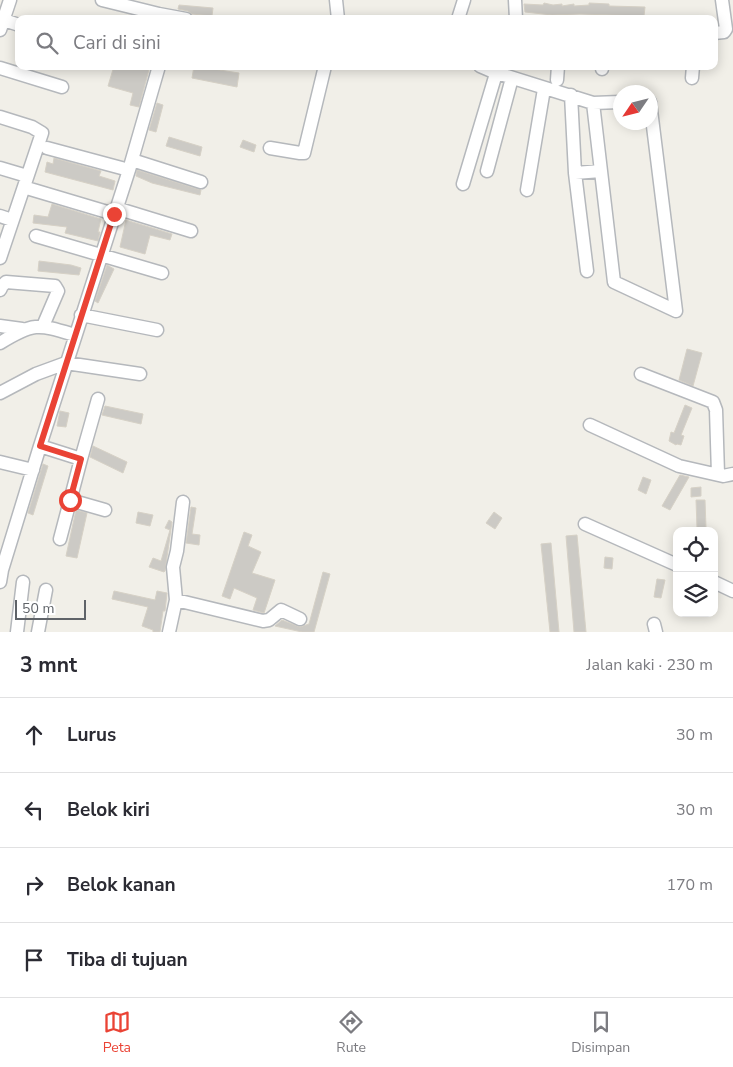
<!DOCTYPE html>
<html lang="id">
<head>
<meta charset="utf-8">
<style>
	:root { --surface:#fff; --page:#f2f2f3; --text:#2b2b33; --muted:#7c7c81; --line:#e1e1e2; --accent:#ea4335 }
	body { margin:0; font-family:"Nunito Sans",sans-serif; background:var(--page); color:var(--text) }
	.controls { position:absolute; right:15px; bottom:15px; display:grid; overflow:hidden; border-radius:10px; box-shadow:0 2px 12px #0003 }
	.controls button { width:45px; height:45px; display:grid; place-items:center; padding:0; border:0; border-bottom:1px solid var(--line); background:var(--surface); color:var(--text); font:25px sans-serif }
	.compass { position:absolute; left:613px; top:85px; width:45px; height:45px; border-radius:50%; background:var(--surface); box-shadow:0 2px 12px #0003; rotate:235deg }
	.scale { position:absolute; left:15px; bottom:12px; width:71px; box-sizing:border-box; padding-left:5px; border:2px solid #5f6368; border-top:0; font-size:14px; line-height:18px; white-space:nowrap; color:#5f6368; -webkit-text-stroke:4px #fff; paint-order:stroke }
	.stop { position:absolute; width:15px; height:15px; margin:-11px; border:4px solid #ea4335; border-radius:50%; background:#fff }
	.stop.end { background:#ea4335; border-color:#fff; box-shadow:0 1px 5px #0008 }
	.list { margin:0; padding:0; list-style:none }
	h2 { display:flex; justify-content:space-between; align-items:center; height:65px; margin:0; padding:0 20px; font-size:21px }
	h2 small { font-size:16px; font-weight:400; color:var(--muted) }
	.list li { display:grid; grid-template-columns:32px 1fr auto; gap:15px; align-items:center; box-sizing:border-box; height:75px; padding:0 20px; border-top:1px solid var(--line) }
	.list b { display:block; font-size:19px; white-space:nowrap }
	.list em { font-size:16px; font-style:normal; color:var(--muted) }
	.icon { flex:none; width:28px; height:28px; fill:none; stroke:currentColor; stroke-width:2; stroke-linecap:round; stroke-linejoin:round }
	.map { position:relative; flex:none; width:733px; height:632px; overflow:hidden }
	.search { position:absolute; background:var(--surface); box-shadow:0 2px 12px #0003; left:15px; right:15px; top:15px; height:55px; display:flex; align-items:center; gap:12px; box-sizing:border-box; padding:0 18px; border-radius:10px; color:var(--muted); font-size:19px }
	.sheet { height:365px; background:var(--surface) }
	nav { display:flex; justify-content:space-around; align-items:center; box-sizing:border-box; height:70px; border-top:1px solid var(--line); background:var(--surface); font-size:14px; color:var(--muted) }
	nav a { display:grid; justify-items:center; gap:2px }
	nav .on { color:var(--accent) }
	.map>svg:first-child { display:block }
	.building { fill:#cccac5; stroke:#d6d1c6 }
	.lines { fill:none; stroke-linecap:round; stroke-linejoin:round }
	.minor-casing { stroke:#b5b8bc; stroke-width:15 }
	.minor { stroke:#fff; stroke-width:12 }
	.route { stroke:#ea4335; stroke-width:6 }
</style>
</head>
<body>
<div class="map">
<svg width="733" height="632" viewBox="0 0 733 632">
	<rect width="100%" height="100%" fill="#f1efe8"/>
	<!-- building -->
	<path class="building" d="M544,3L553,5L562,4V6L574,4V6L589,5V3L609,4V6L645,7L644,16L580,14L552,15L525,12L524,4L543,5Z
		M179,5L213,8L212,16L192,14L188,11L178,9Z
		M114,66H150L139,107L130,105L133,93L108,86Z
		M194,66L239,73L237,87L192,78Z
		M157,103L163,105L156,132L149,130Z
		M169,137L202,147L200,156L166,146Z
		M243,140L256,145L254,152L240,147Z
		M54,158L101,171L99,176L115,181L113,190L45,172L47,162L53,164Z
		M137,170L201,190L200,195L152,183L136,176Z
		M52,204L101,219L98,232H100L98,241L65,233L67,227L33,223L34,215L48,217Z
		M126,220L172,234L170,240L150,235L145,254L120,247Z
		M39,261L71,265L81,268L79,275L38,271Z
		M107,265L114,269L98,303L95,301Z
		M687,349L702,353L693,386L679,380Z
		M685,405L692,408L681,435L684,436L681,445L677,444L676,445L669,441L671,432L674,433Z
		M105,406L143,414L141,424L102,415Z
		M60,411L69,413L66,427L57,426Z
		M93,446L127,462L123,473L90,457Z
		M43,464L48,466L33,515L28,513Z
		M680,475L689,477L670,510L662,506Z
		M643,477L651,480L646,494L638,490Z
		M701,487V496L691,497V488Z
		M696,500H705L706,528H697Z
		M191,507L196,508L192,534L200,535L199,545L186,543Z
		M76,510L87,513L77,558L66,556Z
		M138,512L153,515L150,526L136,523Z
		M494,512L502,518L495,529L486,523Z
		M169,520L172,522L165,571L164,572L149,567L153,558L161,561L170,530L165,528Z
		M244,532L252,535L248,546L261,552L252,573L275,580L264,613L253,610L257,598L234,588L230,599L222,596Z
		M577,535L586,632H574L566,536Z
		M551,543L559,632H550L541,544Z
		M605,557L613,558L612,569L604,568Z
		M323,572L330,574L314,632H302L275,626L282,620L300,627L309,624Z
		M657,579L665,580L661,598L654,597Z
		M114,591L155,600L157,591L167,593L165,611H163L160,632H153V630L142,626L148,607L112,599Z"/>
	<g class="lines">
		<!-- minor casing -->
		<g class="minor-casing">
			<path id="minor" d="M102,0L159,14L186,19
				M336,0L338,19
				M515,0L516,19
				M458,19L464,0
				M4,20L19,25
				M0,30L10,0
				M714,33L724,32L726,29L722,0
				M0,68L62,87
				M602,69V66
				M494,72L593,103L620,102
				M692,78L693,66
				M557,80L558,66
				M571,95L575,173L587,271
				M593,103L614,282L676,311L650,102
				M0,117L32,127L42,133L0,258
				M47,148L129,170
				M270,148L300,153H304L325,66
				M132,160L201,182
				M0,168L27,176
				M487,171L512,78
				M575,173L601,171
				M463,184L495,77L494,72L480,66
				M30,189L114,214
				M527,190L544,89
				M116,208L191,231
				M0,216L12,220
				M36,236L162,273
				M0,290L2,286L6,282L55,286L58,291L43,326
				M81,315L157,330
				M0,326L22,329
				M0,343C34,322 38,324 75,335
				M641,374L713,402L716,410L718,474
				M0,393L36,374L66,363L140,374
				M590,425L679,466L723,476L733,474
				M81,459L98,399
				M0,462L33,470
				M70,500L105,510
				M585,524L677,565
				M60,539L81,459L40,446L129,170L159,66
				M0,582L2,570L40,446
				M714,582L733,591
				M176,600L263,621L269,620L281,610L300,619
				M654,624L656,632
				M17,632L23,582
				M38,632L46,590
				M169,632L176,600L173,567L177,551L183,502"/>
		</g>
		<!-- minor -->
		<use href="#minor" class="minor"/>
	</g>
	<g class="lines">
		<!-- route -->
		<path class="route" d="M70,500L81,459L40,446L114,214"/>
	</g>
</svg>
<div class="controls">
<button><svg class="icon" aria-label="locate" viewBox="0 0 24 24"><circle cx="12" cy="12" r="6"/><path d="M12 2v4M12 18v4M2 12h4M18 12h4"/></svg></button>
<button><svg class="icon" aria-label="layers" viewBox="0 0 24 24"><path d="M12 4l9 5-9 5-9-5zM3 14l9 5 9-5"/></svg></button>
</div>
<svg class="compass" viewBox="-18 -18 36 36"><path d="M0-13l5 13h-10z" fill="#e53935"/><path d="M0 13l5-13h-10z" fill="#7c7c81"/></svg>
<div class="scale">50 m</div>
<div class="stop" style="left:70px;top:500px"></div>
<div class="stop end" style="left:114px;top:214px"></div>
<div class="search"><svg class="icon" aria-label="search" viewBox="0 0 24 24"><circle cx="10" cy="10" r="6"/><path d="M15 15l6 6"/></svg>Cari di sini</div>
</div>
<section class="sheet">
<h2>3 mnt<small>Jalan kaki · 230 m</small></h2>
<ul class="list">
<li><svg class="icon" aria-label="ahead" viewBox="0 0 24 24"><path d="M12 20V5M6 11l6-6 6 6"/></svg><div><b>Lurus</b></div><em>30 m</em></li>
<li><svg class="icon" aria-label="left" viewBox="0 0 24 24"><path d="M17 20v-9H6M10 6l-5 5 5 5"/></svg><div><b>Belok kiri</b></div><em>30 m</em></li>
<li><svg class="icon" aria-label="right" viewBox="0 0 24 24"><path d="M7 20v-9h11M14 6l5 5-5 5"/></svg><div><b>Belok kanan</b></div><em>170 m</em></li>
<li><svg class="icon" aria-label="arrive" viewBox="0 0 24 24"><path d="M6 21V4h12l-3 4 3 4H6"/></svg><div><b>Tiba di tujuan</b></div></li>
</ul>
</section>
<nav>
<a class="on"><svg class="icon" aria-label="map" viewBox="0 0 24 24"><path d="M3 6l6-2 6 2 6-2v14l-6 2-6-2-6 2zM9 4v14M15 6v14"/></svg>Peta</a>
<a><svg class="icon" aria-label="directions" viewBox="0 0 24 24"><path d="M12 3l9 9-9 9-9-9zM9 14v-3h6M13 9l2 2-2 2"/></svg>Rute</a>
<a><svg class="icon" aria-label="saved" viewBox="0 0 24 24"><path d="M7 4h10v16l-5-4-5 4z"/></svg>Disimpan</a>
</nav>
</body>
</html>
